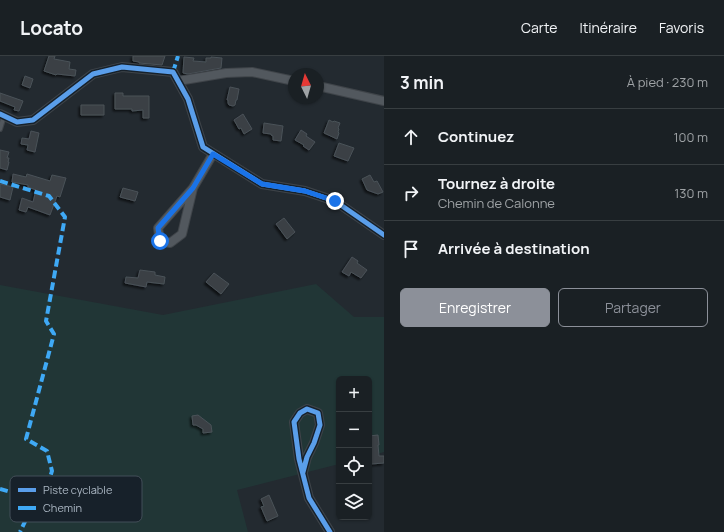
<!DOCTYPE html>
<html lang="fr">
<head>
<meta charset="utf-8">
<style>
	:root { --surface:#1a2024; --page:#272d31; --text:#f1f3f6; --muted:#9fa3a6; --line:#383e41; --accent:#8c9099 }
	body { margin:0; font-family:Manrope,sans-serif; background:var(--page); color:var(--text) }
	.controls { position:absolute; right:12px; bottom:12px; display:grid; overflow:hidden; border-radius:6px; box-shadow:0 1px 3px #0004 }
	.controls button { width:36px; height:36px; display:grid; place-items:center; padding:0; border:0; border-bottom:1px solid var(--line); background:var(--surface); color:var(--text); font:20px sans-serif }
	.compass { position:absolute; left:288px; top:12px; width:36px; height:36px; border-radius:50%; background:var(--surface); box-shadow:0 1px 3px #0004; rotate:355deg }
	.stop { position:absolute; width:12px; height:12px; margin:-9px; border:3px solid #1a73e8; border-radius:50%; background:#fff }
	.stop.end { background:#1a73e8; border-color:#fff; box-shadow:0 1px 4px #0008 }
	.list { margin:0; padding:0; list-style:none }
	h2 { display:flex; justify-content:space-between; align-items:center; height:52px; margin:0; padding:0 16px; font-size:17px }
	h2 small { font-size:13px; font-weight:400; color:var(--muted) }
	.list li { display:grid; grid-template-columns:26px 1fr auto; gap:12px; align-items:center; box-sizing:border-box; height:56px; padding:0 16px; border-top:1px solid var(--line) }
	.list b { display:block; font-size:15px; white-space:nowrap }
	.list p { margin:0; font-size:13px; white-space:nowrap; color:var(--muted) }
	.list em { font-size:13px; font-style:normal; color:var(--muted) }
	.actions { display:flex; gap:8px; padding:12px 16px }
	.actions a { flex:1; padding:9px 0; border:1px solid var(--accent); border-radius:6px; text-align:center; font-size:14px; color:var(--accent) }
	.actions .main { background:var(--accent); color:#fff }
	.icon { flex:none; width:22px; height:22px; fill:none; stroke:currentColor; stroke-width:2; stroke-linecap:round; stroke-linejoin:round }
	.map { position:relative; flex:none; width:384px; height:476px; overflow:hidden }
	header { display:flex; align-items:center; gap:24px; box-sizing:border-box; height:56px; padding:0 20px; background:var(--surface); border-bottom:1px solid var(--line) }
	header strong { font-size:19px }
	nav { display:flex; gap:22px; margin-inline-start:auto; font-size:14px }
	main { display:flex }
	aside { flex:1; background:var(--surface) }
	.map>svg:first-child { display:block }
	.green { fill:#213636 }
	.building { fill:#3a4045; stroke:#4a5258; filter:url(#shadow) }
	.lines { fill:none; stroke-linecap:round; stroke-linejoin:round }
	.lane-casing { stroke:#3f4449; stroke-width:6 }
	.street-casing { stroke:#3f4449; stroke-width:10 }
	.lane { stroke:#52585e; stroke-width:4 }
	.street { stroke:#52585e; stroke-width:8 }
	.quiet { stroke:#3fa9f5; stroke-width:4; stroke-dasharray:8 4; stroke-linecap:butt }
	.cycleway-casing { stroke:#17212a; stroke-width:8 }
	.cycleway { stroke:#5a9eea; stroke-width:5 }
	.route { stroke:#1a73e8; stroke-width:5 }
	.key { fill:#17212a; stroke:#434e58; stroke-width:1 }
	.key-label { font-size:11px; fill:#abb7c3 }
</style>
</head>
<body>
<header>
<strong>Locato</strong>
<nav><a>Carte</a><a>Itinéraire</a><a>Favoris</a></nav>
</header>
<main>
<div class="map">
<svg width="384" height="476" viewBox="0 0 384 476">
	<defs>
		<filter id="shadow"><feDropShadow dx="-2" dy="2" stdDeviation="1" flood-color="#0009"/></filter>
	</defs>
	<rect width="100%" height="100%" fill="#232a30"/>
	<!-- green -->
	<path class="green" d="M316,228L354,261H384V396L369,400V323H339V408L237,434L248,476H0V229L163,259Z"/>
	<!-- building -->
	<path class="building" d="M49,0H55L54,3L70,6L69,13L76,14L75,20L57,18L56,19L44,15Z
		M133,0H165L162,9L139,7V6L133,5Z
		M184,1L194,2L193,5L206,6V2H211V1L222,2L221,12L188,18L183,17Z
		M25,20L33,23L30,32L22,29Z
		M230,31L239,33L237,44H236L235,49L233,50L229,49L228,47V44H227Z
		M0,37L23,45L19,55L14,54L15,51L0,45Z
		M115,37H123V40H149V62H143V54L132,55V53H115Z
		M81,49H104V59H81Z
		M243,58L252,73L244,78L241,72L239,73L234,64Z
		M329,64L333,66L334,65L340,67L338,72L339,73L338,76L339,77L337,83L324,77Z
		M264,67L283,70L281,85L273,84V80L271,79V78L263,77Z
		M301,74L307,78L306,80L315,86L309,94L303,90L304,89L295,84Z
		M31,75L39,77L35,96L27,94L28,89L21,88L22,82L29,83Z
		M339,87L354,92L348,105L334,100Z
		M0,94L9,96L7,102H9L8,106H9L7,114L0,112Z
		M13,118L26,121L27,118L50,125L52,119L66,122L60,141L57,140L50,159L28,151L26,156L19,154L22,142L33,146L36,134L28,131V129L12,126Z
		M370,119L374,126L377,125L383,136L378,138L367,134L362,123Z
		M0,128L13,131L10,144L0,141Z
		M123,132L138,136L135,145L120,141Z
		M284,162L295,176L287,183L276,168Z
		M352,201L358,205L357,207L367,214L361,222L351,216L349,220L342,216Z
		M140,214L155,216V219L165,221L164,228L147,226L146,231L125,227L126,221L138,222Z
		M214,217L229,228L221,238L206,226Z
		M198,359L211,369L212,376L203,377V373L196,369H193L192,360Z
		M378,379L379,389H378L379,400H384V407L371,408L369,399V380Z
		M269,439L278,460L267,465L261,451L264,450L261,443Z"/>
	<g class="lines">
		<!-- lane casing -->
		<g class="lane-casing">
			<path id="lane" d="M0,73L4,60"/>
		</g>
		<!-- street casing -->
		<g class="street-casing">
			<path id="street" d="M178,25L226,17L252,16L294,25
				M318,30L384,45
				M0,58L17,66L33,64L93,18L122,11L173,16L188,43L203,91L262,128L305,135L335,145L384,179
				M193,132L182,178L170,187L160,185L158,172L193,132L213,98
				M303,416L307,401L314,387L320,369L318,357L307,353L300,357L294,366L299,403L309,442L330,476"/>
		</g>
		<!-- lane -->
		<use href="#lane" class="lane"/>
		<!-- street -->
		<use href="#street" class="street"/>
		<!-- quiet -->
		<path class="quiet" d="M173,16L178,0
			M0,125L49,140L65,161L46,265L54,278L26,383L47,395L52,415L46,434L30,455L20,476
			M0,433L39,444"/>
		<!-- cycleway casing -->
		<g class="cycleway-casing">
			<path id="cycleway" d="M0,58L17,66L33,64L93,18L122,11L173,16L188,43L203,91L262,128L305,135L335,145L384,179
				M303,416L307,401L314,387L320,369L318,357L307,353L300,357L294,366L299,403L309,442L330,476"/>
		</g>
		<!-- cycleway -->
		<use href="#cycleway" class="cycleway"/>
	</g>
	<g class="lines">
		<!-- route -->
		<path class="route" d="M160,185L158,172L193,132L213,98L262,128L305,135L335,145"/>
	</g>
	<!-- legend -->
	<rect x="10" y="420" width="132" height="46" rx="6" class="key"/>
	<rect x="18" y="432" width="18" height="4" fill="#5a9eea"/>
	<rect x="18" y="450" width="18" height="4" fill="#3fa9f5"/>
	<g class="key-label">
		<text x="43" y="438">Piste cyclable</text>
		<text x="43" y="456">Chemin</text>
	</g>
</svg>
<div class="controls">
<button>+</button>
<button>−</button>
<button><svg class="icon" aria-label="locate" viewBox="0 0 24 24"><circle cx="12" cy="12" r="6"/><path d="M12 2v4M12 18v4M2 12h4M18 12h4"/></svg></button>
<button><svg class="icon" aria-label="layers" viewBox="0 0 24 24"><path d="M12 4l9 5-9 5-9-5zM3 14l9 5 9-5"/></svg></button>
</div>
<svg class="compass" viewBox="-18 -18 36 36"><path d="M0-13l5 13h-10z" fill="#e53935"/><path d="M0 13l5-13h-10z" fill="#9fa3a6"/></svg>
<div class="stop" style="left:160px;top:185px"></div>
<div class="stop end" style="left:335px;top:145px"></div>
</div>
<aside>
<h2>3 min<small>À pied · 230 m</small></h2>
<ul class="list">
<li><svg class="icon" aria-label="ahead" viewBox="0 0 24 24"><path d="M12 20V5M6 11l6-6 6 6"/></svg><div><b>Continuez</b></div><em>100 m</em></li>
<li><svg class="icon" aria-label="right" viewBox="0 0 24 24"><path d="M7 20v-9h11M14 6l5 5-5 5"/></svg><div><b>Tournez à droite</b><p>Chemin de Calonne</p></div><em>130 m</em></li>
<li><svg class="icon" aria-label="arrive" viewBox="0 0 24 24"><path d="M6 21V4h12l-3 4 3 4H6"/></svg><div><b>Arrivée à destination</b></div></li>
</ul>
<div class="actions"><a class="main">Enregistrer</a><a>Partager</a></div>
</aside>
</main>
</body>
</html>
